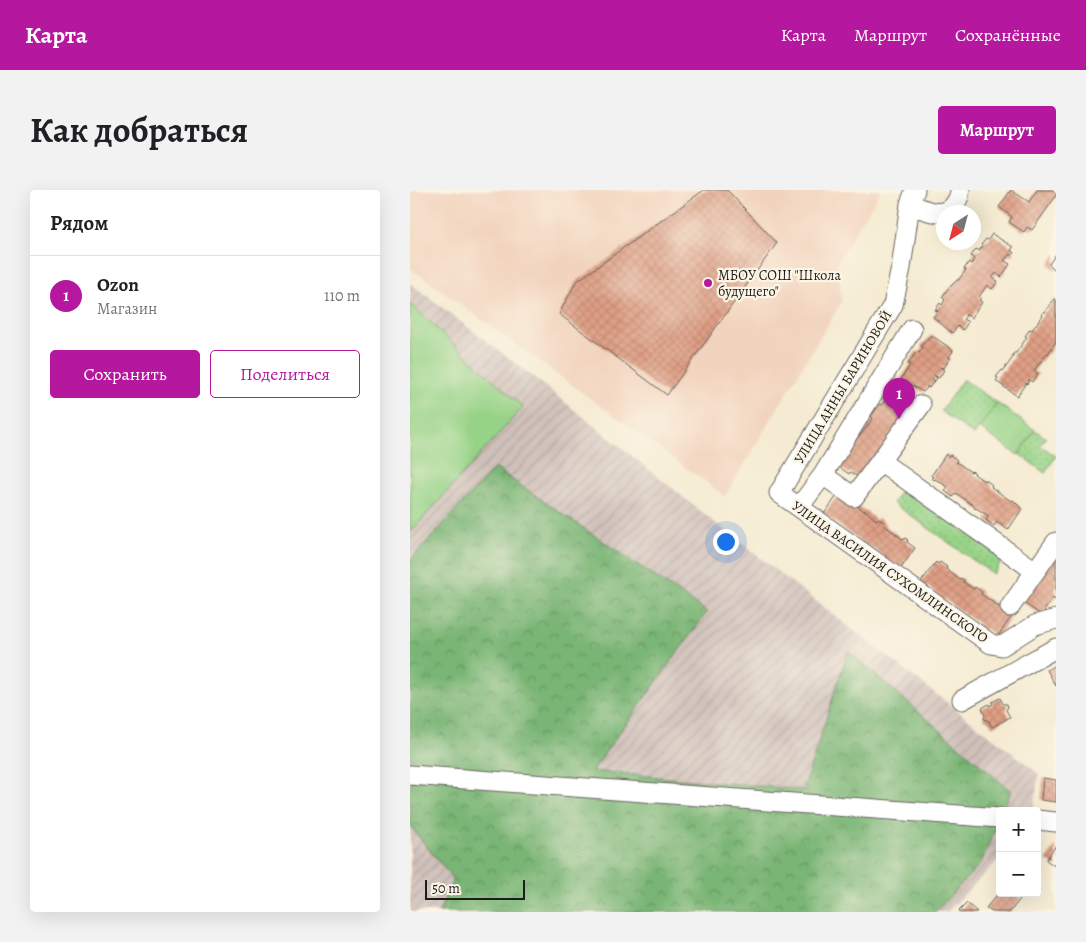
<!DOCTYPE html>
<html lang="ru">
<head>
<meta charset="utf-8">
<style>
	:root { --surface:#fff; --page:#f2f2f2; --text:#202124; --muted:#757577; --line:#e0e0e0; --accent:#b5179e }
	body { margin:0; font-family:Alegreya,serif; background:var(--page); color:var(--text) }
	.controls { position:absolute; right:15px; bottom:15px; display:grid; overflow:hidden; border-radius:5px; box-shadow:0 5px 20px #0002 }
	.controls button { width:45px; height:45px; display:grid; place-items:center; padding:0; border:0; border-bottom:1px solid var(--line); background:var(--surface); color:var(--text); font:25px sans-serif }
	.compass { position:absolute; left:526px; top:15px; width:45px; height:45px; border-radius:50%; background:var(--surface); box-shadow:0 5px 20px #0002; rotate:216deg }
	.scale { position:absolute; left:15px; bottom:12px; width:100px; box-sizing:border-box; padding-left:5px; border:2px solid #1c1c1c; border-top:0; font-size:14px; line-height:18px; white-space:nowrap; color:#1c1c1c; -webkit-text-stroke:4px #fcf5e5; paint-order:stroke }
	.you { position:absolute; left:315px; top:351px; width:18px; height:18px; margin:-12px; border:4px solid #fff; border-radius:50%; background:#1a73e8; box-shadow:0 0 0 8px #1a73e833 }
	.badge { display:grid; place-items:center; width:32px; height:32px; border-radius:50%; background:var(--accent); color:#fff; font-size:16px; font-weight:700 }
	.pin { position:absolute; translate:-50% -41px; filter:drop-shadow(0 1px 2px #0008) }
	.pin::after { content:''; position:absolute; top:26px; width:18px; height:15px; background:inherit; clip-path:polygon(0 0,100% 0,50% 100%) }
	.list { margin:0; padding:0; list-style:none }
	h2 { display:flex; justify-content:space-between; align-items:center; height:65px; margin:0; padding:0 20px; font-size:21px }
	h2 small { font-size:16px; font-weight:400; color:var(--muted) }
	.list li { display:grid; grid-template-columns:32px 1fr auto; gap:15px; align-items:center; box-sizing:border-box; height:80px; padding:0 20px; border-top:1px solid var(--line) }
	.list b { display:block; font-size:19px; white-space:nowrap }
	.list p { margin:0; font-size:16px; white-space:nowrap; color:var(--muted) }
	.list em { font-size:16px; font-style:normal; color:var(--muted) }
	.actions { display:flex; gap:10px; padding:15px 20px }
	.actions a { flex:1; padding:11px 0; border:1px solid var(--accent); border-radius:5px; text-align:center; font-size:18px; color:var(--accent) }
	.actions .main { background:var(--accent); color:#fff }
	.map { position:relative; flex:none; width:646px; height:722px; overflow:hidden; border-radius:5px }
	header { display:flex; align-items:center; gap:30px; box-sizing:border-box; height:70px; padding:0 25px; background:var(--accent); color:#fff }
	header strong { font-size:24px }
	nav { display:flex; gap:28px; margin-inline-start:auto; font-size:18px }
	.intro { display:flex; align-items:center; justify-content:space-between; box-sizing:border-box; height:120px; padding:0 30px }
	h1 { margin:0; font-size:35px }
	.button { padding:12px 22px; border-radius:5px; background:var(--accent); color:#fff; font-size:18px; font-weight:700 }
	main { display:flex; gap:30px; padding:0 30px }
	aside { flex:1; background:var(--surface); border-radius:5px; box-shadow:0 5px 20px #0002 }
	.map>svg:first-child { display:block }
	.built { fill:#f2d4be }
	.industrial { fill:url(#industrial-furrows) }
	.green { fill:#97d387; stroke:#5a7852 }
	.forest { fill:url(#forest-crowns); stroke:#4a6848 }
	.park { fill:url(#park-dots); stroke:#5a7852 }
	.building { fill:url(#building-cross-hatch) }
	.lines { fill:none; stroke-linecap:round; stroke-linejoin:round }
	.minor-casing { stroke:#68645c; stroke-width:21 }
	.minor { stroke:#fff; stroke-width:19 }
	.poi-dot { fill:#b5179e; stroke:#fcf5e5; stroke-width:2 }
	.labels { text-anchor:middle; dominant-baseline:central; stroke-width:4.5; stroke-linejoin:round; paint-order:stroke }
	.poi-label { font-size:14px; fill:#1c1c1c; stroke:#fcf5e5; text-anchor:start }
	.street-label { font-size:14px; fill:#1c1c1c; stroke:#fcf5e5 }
</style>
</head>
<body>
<header>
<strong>Карта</strong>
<nav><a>Карта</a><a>Маршрут</a><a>Сохранённые</a></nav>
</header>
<div class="intro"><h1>Как добраться</h1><a class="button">Маршрут</a></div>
<main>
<aside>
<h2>Рядом<small></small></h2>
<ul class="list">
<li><span class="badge">1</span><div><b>Ozon</b><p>Магазин</p></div><em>110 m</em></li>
</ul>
<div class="actions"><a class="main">Сохранить</a><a>Поделиться</a></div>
</aside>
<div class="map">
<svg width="646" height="722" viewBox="0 0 646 722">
	<defs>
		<pattern id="industrial-furrows" width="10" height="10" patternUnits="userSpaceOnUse" patternTransform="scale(1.25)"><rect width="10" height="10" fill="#cfc0ba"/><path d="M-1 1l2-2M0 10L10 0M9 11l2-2" fill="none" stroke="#b1a49f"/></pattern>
		<pattern id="forest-crowns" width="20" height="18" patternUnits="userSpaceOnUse" patternTransform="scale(1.25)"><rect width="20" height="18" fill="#79b574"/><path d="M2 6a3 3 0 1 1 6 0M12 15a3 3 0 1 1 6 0" fill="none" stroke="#62925e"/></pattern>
		<pattern id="park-dots" width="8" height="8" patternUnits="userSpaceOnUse" patternTransform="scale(1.25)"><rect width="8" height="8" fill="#97d387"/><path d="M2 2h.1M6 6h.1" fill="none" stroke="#82b574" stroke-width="1.8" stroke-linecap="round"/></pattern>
		<pattern id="building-cross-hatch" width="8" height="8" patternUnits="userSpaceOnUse" patternTransform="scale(1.25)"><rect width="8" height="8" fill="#df9f85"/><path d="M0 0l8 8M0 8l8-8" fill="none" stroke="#bf8872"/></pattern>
	</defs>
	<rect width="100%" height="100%" fill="#fcf5e5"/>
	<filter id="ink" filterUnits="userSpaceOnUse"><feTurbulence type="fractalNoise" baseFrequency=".02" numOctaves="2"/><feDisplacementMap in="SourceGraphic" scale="10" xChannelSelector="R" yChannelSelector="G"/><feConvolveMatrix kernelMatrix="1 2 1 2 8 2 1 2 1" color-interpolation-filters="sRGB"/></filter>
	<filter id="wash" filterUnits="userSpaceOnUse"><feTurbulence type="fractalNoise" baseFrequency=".0096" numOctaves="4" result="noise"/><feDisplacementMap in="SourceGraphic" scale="20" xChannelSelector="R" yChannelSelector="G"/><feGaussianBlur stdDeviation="1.12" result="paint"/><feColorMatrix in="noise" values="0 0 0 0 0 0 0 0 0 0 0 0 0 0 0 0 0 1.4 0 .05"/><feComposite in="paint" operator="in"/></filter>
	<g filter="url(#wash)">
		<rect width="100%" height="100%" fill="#f5ebd2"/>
		<!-- built -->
		<path class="built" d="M0,0H471L427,73L432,111L315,306L0,78Z"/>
		<!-- industrial -->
		<path class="industrial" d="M0,93L126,189L323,347L627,582L629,585L623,621H590V668L537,722H0Z"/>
		<!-- green -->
		<path class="green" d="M0,114L113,217L0,343Z
			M587,213L625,240L608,265L569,238Z"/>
		<!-- forest -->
		<path class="forest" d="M85,278L297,422L182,581L393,600L438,461L601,601L571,673L525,722H29L43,689L0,636V370Z"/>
		<!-- park -->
		<path class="park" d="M553,189L587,213L564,245L531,221Z
			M625,240L636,248L630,255L646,266L635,283L609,264Z
			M493,298L593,369L583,384L483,313Z"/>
		<g id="blocks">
			<!-- building -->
			<path class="building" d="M294,0H317L367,53L257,205L149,124L166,92Z
				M601,0L619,12L627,0H646V6L622,40L617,37L614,42L599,32L602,27L589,17Z
				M582,44L603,57L601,61L604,63L602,66L600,64L594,71L600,74L591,87L586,83L582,88L588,91L582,99L577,95L569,107L571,108L569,110L572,112L561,128L556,124V126L553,129L558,132L553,140L548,136L542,143L523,127L528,121L525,120L530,113L532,115L535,110L532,107L537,100L547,90H549V89L556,80L554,79L559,72L561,74L564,69L561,66L566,59L570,61V59L573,57L571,55L576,49L578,50Z
				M646,64V81L639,74Z
				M644,109L646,110V151L638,164L637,163L624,181L628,184L622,192L619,189V191L617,194L616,193L607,206L586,191L588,188L586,187L592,180L593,181L604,166L602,165L604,163H606L617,147L615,146L620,139L622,140L633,125L632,124L633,122H635Z
				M521,145L543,160L542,163L539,166L540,168L534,178L530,177L534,180L529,188L524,185L527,188L525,191L522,189L524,191L519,198L517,196V198L513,202L491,189L500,175L498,174L507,161L509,163L513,158L511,156Z
				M486,196L497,204L495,206L501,210L502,208L504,210L451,289L440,282L439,284L429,277L438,263L436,261L445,249L447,250L446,248L448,246H450L463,228L461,226L470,214L472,215L475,210L473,209L478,202L480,204Z
				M536,264L538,267L540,265L547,270L546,272L561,282L562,281L565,283L564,284L574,291L575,289L582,295L581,297L601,311L603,310L612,319L598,340L587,332L584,336L576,330L579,326L566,318L565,319L564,316L546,303L543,307L535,301L538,297L525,289L524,290L522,288L523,287L521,286Z
				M429,303L454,321L455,320L466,330L468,328L475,333L474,335L494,350L495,348L498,350L497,352L505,358L491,378L479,370L477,374L472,365L459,356L458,357L414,324Z
				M646,361V411L643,408L634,421L636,422L634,424L631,425L611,411Z
				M526,372L528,374L530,372L537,377L536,379L550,390L551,388L554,390L553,392L564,399L565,397L572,402L571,404L602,426L587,447L576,439L574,442L566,437L569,434L556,425L555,426L553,424L554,423L535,410L532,413L525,408L528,404L515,395L514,397L512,395L513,394L511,392Z
				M646,475V496L637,480Z
				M590,508L593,514H597L598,517L596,520L600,527L582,537L579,531L574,529L575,525L572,518L579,514L580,516L583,514L582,512Z
				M633,588L646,590V612L631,610Z
				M646,655V677L636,670Z
				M590,701V703H603L610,709L600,722H582L576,718Z
				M557,713L567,722H548Z"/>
		</g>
	</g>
	<g filter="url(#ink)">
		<use href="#blocks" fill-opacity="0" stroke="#68645c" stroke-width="1"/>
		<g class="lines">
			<!-- minor casing -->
			<g class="minor-casing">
				<path id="minor" d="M505,0L500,14L491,78L483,115L369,303L581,454L592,456L625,435L646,429
					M500,14C514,20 533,29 544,15C548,10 550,6 550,0
					M470,271L625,381
					M413,285L444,307L511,215
					M389,317L413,285L502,139
					M600,417L646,352
					M552,510L646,458
					M0,585L590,628
					M627,630L646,632"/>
			</g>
			<!-- minor -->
			<use href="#minor" class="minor"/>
		</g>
	</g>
	<!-- markers -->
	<circle class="poi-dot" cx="298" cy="93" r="5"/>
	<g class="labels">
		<!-- poi labels -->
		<g class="poi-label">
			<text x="308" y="85">МБОУ СОШ "Школа<tspan x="308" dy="16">будущего"</tspan></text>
		</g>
		<!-- street labels -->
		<g class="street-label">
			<text transform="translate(433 197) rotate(-59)">УЛИЦА АННЫ БАРИНОВОЙ</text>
			<text transform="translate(480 382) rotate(35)">УЛИЦА ВАСИЛИЯ СУХОМЛИНСКОГО</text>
		</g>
	</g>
</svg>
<div class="controls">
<button>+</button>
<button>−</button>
</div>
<svg class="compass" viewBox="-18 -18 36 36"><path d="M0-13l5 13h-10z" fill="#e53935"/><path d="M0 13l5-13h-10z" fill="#757577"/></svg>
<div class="scale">50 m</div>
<div class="you"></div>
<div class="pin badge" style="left:489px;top:229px">1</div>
</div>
</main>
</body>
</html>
